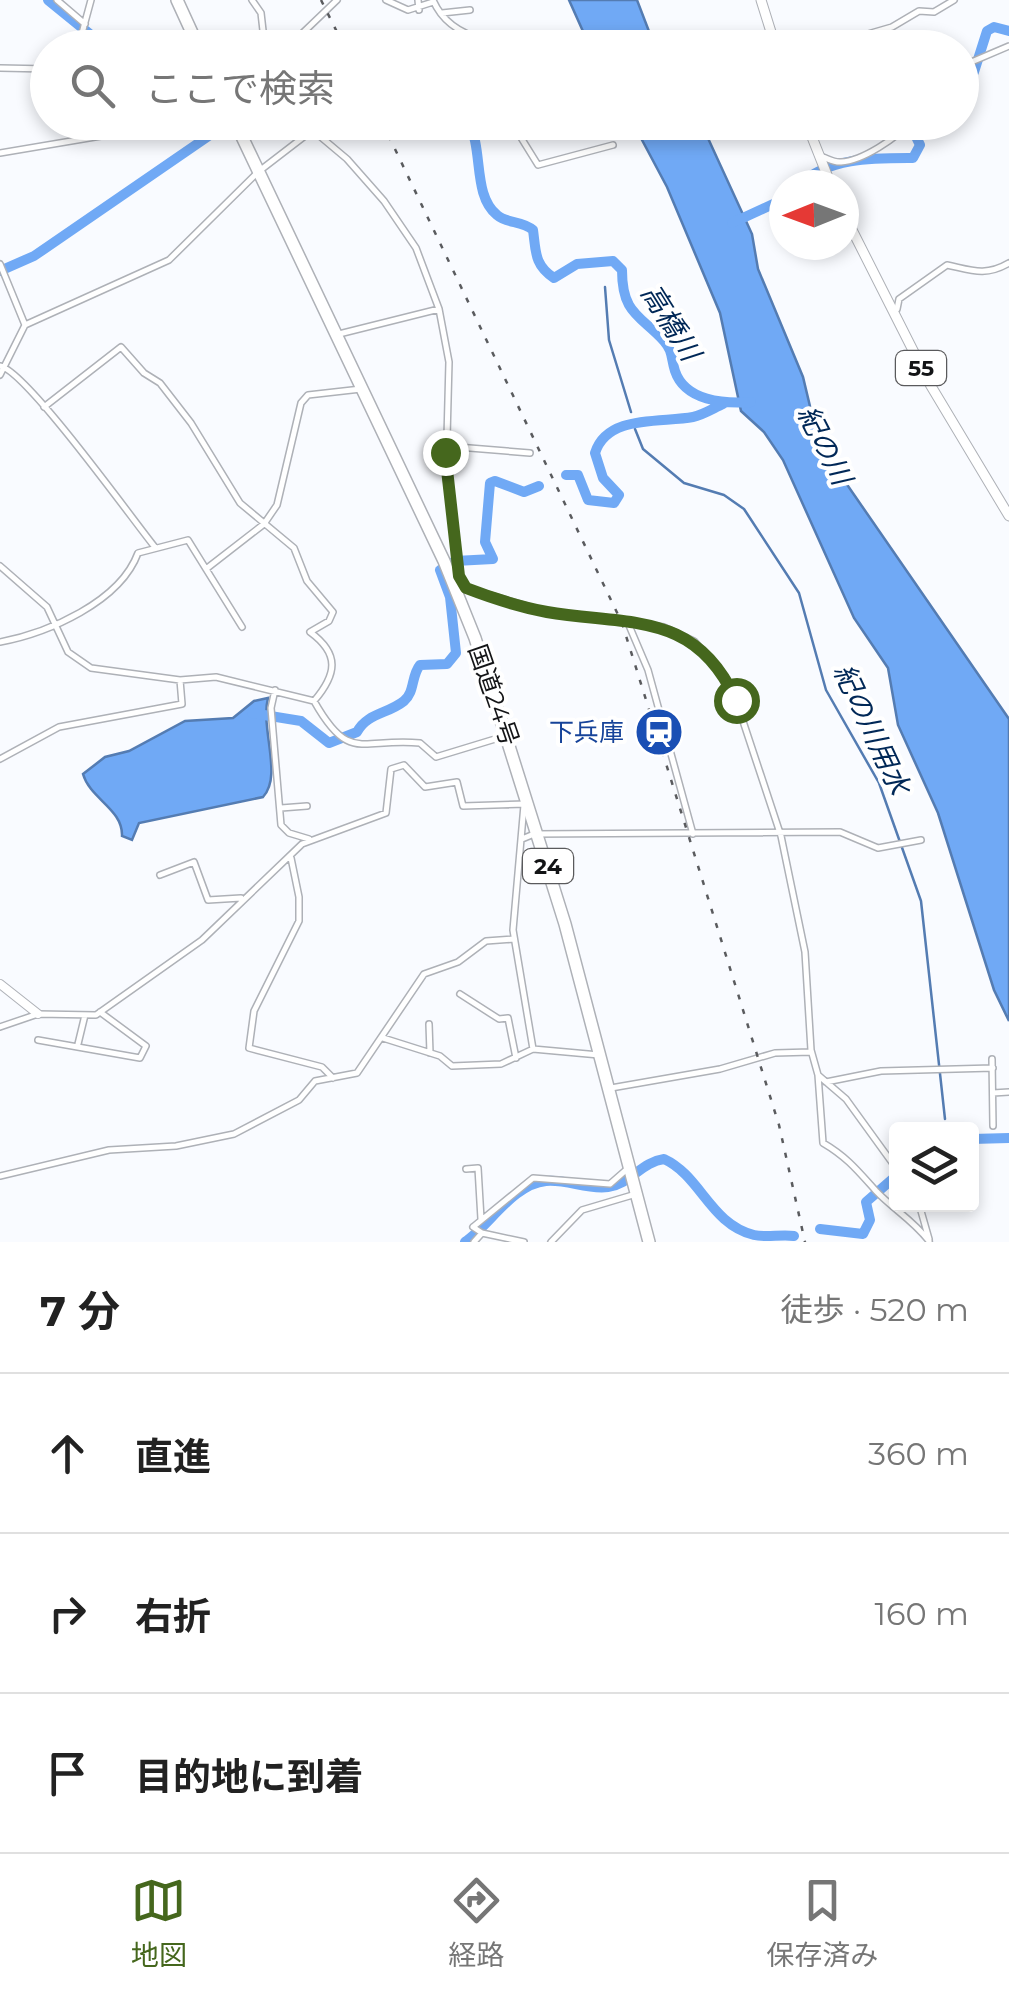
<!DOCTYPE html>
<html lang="ja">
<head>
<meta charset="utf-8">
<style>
	:root { --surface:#fff; --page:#f6f6f6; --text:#222; --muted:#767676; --line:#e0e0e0; --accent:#45671d }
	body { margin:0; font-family:Montserrat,"Noto Sans JP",sans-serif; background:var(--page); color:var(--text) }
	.controls { position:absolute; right:30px; bottom:30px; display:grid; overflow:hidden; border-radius:10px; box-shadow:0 5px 15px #0003 }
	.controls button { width:90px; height:90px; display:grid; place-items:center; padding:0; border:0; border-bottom:2px solid var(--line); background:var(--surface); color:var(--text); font:50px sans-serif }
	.compass { position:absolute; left:769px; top:170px; width:90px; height:90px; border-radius:50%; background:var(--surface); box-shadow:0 5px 15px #0003; rotate:269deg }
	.stop { position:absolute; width:30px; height:30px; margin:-22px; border:8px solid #45671d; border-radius:50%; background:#fff }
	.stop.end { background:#45671d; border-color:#fff; box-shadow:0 2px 10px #0008 }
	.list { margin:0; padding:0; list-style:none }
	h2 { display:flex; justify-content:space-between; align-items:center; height:130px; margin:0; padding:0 40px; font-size:42px }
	h2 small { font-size:32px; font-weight:400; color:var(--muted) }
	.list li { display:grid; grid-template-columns:65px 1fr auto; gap:30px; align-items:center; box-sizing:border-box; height:160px; padding:0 40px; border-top:2px solid var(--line) }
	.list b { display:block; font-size:38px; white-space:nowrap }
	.list em { font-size:32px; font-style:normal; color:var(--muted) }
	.icon { flex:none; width:55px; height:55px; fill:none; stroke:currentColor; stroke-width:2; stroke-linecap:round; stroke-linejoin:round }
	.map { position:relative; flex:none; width:1009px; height:1242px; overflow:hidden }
	.search { position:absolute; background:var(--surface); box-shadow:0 5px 15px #0003; left:30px; right:30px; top:30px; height:110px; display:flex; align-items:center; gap:25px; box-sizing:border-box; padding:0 35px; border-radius:55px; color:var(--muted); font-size:38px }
	.sheet { height:610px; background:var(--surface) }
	nav { display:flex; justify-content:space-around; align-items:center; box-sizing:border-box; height:140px; border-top:2px solid var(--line); background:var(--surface); font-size:28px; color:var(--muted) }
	nav a { display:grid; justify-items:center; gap:5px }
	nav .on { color:var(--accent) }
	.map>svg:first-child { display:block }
	.water { fill:#70a9f5; stroke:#547cb2; stroke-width:2.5 }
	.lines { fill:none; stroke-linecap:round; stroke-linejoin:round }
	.stream { stroke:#547cb2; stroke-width:2.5 }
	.river { stroke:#70a9f5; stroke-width:10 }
	.street-casing { stroke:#aeb1b7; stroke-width:8 }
	.secondary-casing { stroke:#aeb1b7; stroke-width:10 }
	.primary-casing { stroke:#aeb1b7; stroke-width:11 }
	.highway-casing { stroke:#aeb1b7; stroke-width:14 }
	.street { stroke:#fff; stroke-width:5 }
	.secondary { stroke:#fff; stroke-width:8 }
	.primary { stroke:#fff; stroke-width:9 }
	.highway { stroke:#fff; stroke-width:11 }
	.rail { stroke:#5a5b5e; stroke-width:2.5; stroke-dasharray:5 10; stroke-linecap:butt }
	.route { stroke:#45671d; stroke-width:12 }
	.labels { text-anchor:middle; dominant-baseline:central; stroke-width:8; stroke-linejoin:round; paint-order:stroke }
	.shield { fill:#fff; stroke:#5a5a5c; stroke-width:2.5 }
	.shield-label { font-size:22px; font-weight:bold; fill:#131416 }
	.street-label { font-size:25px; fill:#131416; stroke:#fff }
	.transit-label { font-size:25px; fill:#164399; stroke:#fff; text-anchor:end }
	.water-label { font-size:28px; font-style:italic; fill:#012857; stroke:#fff }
</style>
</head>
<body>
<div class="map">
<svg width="1009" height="1242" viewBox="0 0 1009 1242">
	<rect width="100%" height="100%" fill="#f9fbff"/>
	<!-- water -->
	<path class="water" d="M569,0H637L655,47H590Z
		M633,123H701L752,234L758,269L803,377L819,444L1009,719V1021L994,990L938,813L898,725L888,668L854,618L783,460L764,432L741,411L720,313L667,187Z
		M268,698C260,728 283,776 263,797L139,823L132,840L122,836C123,809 90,799 83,774L105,757L129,751L185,721L233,718L254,701Z"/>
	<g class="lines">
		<!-- stream -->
		<path class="stream" d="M605,287L609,340L631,412
			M635,429L643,449L684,483L724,495L744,509L799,593L826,690L879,783L921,901L945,1119"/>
		<!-- river -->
		<path class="river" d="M48,0L107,48
			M962,83L974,72L987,31L994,27L1009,31
			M468,122C484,148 472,195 497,215C507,224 522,220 533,230C536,251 534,265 554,278L577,264L613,261L622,270C622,314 640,315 664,341C673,351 671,359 675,371C685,401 724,404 751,402
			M799,185C828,157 875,158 913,158L920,145L909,122
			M732,223L784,199
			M0,271L34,256L229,122
			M566,475H578L588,500L614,503L619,495L603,478L595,453C607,414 662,423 693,417C703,415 714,408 723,404
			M252,713L301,721L329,743L357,732C367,713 388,714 404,701C415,692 411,676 420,665L447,664L456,653L450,597L440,570L455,561L493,559L485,542L490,483L495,481L524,492L539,486
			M972,1139L1009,1138
			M820,1229L863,1234L870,1220L866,1202L896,1176
			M465,1242C490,1225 513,1184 546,1181C567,1179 587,1190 608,1187C630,1184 642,1162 664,1159C701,1176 710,1224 754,1235C766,1238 781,1234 794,1236"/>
		<!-- street casing -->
		<g class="street-casing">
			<path id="street" d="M57,0L85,24
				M252,0L261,13L265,48
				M386,0L408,10L433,2
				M418,0L419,10
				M433,0C451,43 508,47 547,43
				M442,13L470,10
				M78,48L91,0
				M287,48L337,0
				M851,48L861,36L892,27L919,11L934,12L954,0
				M962,66L1009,46
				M0,68L48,69
				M94,122L98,134
				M303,122L347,159L384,201L416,248L439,309L449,362L446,475L459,576L466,588L547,612L664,627L694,641L718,668L736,700L781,836L805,952L811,1050L818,1075L846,1099L896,1168
				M519,122L520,136L538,165L613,145
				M0,153L184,122
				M819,156C826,157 833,163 841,162C862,161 897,138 910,122
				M0,264L25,325
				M897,309L899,299L947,265C971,270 985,277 1009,263
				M335,335L439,309
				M0,366C26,371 130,516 154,546
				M0,375L25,325L169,260L258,172L310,132
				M44,407L121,347L144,373L160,383L191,423L240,503L294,548L307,581L333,612L329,621L310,632C340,654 337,674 314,701
				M445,446L530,453
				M0,566L47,607L68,652L91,668L180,680L216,677L314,701C350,765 362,737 420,743L436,757L505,736
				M206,569L264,524L277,505L301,403L308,395L361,389
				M628,623L648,670L693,834
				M0,642C48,633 120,602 138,553L188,540L242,627
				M275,690L271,708L281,825L289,833L309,839
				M0,759L59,727L182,704L180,680
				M524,805L513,930L533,1049
				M281,808L307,806
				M522,839L534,834L840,832L878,848L921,840
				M291,858L299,897V921L254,1011L249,1048L322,1067L333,1078
				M160,875L194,862L208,900L241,898
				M460,994L499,1019L508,1018L516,1058
				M429,1024L430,1053
				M0,1027L38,1014L96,1015L202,940L302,844L386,813L391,769L404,765L425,787L457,782L463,806L526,804
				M383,1038L440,1056L452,1066L501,1064L533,1049L599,1055
				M38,1040L140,1058L146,1046L100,1012
				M78,1044L85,1015
				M992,1059L993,1126
				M818,1075L823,1143C847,1157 858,1171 876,1191C893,1209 913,1220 929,1241
				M826,1082L881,1071L993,1068
				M611,1088L720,1069L775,1053L811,1052
				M993,1093L1009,1092
				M466,1169L478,1168L481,1219
				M0,1176L109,1150L176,1146L234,1134L299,1100L315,1081L357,1073L424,974L458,962L486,941L514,939
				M919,1204L929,1239
				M473,1227L533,1178L610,1184L626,1170
				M473,1227L482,1233L524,1242
				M474,1242L482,1233
				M551,1242L582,1210L636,1194"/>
		</g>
		<!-- secondary casing -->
		<g class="secondary-casing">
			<path id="secondary" d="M0,984L38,1014"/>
		</g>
		<!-- primary casing -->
		<g class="primary-casing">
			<path id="primary" d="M761,0L776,48
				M806,122L831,185
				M844,214L931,386L1009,516"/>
		</g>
		<!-- highway casing -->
		<g class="highway-casing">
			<path id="highway" d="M177,0L199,48
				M235,122L444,561L475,638L565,924L649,1242"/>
		</g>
		<!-- street -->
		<use href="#street" class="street"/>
		<!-- secondary -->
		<use href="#secondary" class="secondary"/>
		<!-- primary -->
		<use href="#primary" class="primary"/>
		<!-- highway -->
		<use href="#highway" class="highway"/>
		<!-- rail -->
		<path class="rail" d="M321,0L345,48
			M382,122L622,623L779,1125L805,1242"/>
	</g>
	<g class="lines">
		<!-- route -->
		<path class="route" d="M445,452L459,576L466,588C492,598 520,607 547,612C629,626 695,610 736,700"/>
	</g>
	<!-- icons -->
	<defs>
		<g id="station-disc" transform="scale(2.5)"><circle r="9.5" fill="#1a4fb4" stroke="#fff"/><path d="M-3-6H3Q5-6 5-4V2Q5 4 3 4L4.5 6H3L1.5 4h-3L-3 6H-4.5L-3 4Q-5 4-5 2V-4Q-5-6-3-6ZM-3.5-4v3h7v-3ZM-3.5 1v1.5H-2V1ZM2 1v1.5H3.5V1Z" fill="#fff"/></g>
	</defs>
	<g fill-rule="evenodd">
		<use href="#station-disc" x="659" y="732"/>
	</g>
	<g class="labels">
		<!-- shield labels -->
		<g class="shield">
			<rect x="896" y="351" width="50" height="34" rx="8"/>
			<rect x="523" y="849" width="50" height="34" rx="8"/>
		</g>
		<g class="shield-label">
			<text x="921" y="368">55</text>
			<text x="548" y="866">24</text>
		</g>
		<!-- street labels -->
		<g class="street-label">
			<text transform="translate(494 695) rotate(71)">国道24号</text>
		</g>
		<!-- transit labels -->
		<g class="transit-label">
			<text x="624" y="732">下兵庫</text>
		</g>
		<!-- water labels -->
		<g class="water-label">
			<text transform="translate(671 322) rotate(58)">高橋川</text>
			<text transform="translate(825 445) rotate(63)">紀の川</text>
			<text transform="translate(872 729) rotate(65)">紀の川用水</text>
		</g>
	</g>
</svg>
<div class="controls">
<button><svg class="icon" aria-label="layers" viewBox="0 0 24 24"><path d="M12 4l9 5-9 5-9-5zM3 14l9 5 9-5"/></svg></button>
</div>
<svg class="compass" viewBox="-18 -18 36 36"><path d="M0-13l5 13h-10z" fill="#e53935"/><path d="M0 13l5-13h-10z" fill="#767676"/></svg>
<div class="stop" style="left:736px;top:700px"></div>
<div class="stop end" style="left:445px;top:452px"></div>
<div class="search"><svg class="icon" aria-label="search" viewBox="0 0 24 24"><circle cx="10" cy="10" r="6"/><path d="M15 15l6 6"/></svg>ここで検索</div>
</div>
<section class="sheet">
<h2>7 分<small>徒歩 · 520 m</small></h2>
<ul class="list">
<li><svg class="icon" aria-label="ahead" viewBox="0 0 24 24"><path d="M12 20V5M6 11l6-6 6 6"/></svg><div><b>直進</b></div><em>360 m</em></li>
<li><svg class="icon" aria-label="right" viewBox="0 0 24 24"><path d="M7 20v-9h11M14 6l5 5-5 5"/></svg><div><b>右折</b></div><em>160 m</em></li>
<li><svg class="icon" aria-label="arrive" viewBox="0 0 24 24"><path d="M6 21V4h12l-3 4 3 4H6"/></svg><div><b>目的地に到着</b></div></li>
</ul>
</section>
<nav>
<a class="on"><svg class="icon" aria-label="map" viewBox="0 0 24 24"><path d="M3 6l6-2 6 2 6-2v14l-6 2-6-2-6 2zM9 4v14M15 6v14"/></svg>地図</a>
<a><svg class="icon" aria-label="directions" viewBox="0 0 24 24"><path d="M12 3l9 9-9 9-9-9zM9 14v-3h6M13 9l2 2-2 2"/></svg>経路</a>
<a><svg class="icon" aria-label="saved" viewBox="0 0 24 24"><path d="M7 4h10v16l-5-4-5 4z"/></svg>保存済み</a>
</nav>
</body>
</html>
